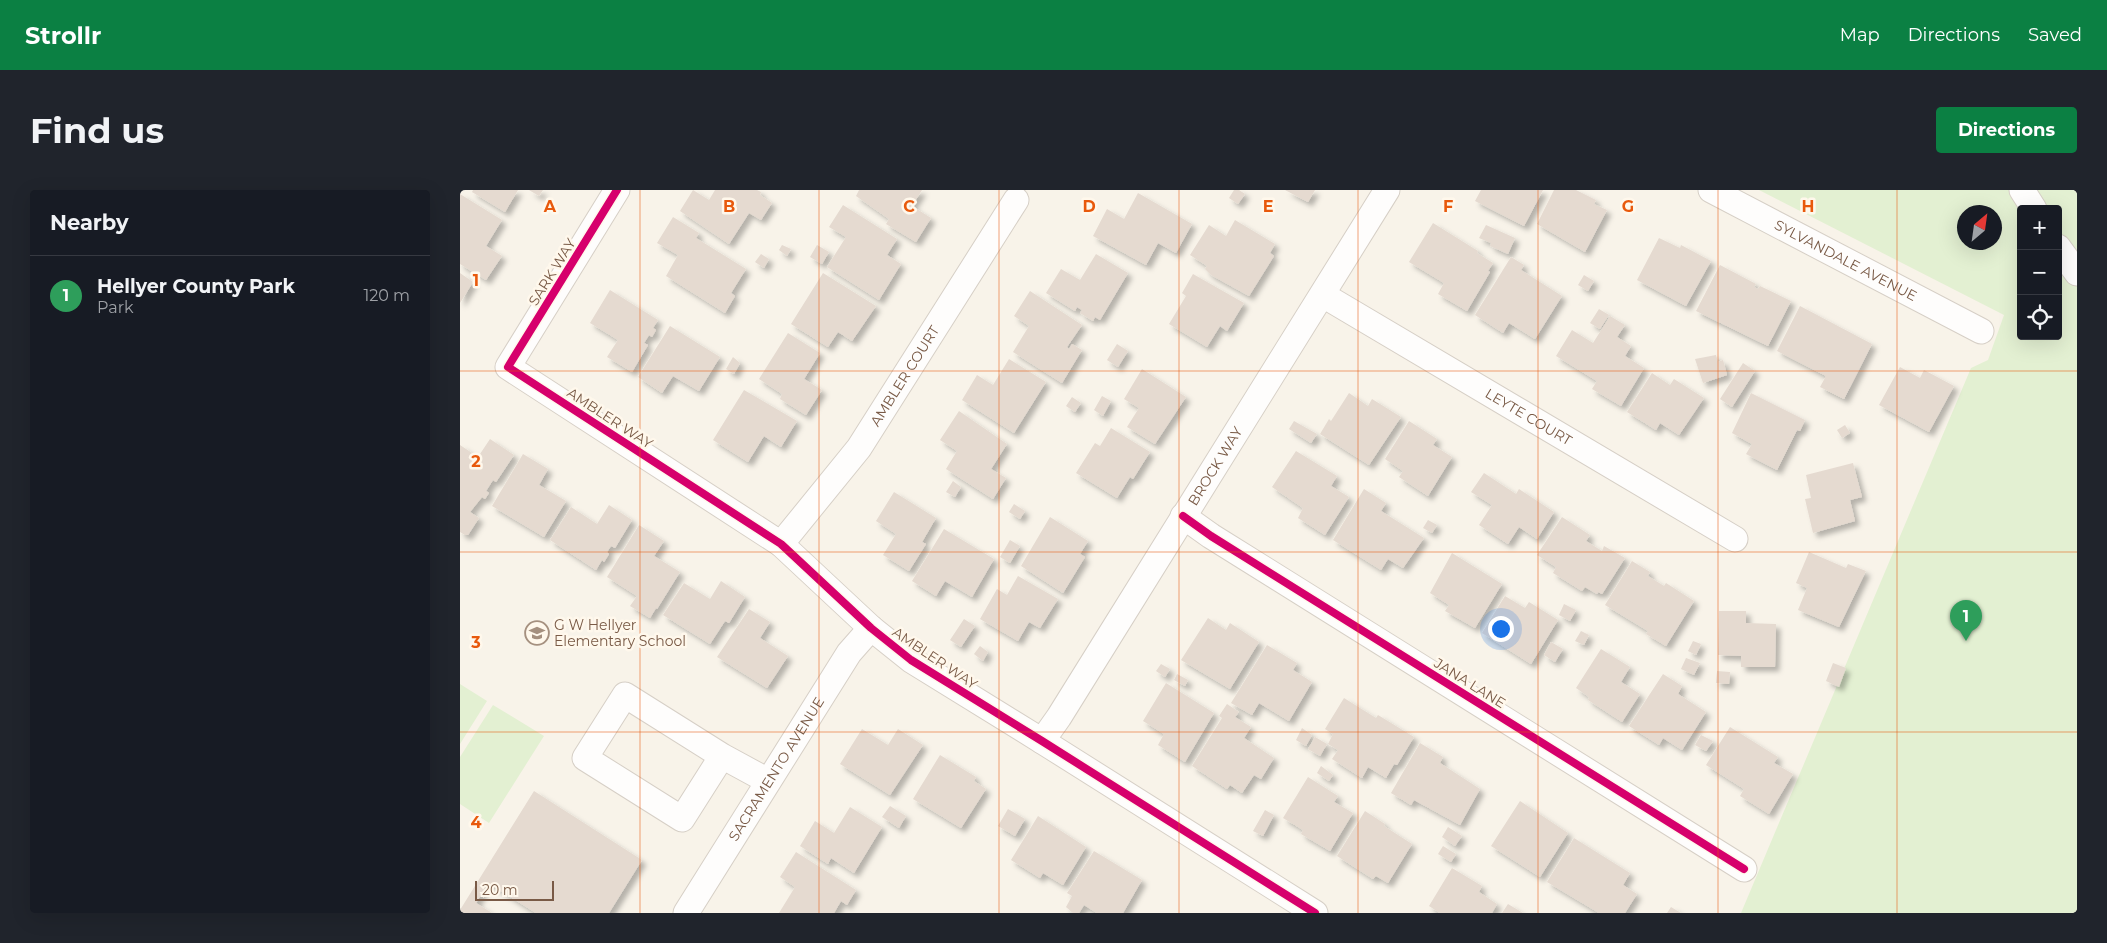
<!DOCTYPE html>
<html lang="en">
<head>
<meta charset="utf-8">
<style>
	:root { --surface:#171b24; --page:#20242c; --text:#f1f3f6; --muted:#9ea1a6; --line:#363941; --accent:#0b8043 }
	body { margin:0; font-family:Montserrat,sans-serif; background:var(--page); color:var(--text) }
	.controls { position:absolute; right:15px; top:15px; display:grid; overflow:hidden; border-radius:5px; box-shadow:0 5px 20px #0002 }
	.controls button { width:45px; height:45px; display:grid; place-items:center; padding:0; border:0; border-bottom:1px solid var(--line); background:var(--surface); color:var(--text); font:25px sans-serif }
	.compass { position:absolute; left:1497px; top:15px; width:45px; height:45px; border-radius:50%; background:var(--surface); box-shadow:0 5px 20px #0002; rotate:29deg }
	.scale { position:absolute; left:15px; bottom:12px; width:79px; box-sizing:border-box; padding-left:5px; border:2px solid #795a46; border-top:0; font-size:14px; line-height:18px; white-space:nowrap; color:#795a46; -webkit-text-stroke:4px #fff8ec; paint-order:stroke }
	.you { position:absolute; left:1040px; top:438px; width:18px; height:18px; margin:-12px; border:4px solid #fff; border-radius:50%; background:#1a73e8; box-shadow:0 0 0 8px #1a73e833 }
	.badge { display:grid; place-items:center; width:32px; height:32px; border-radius:50%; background:var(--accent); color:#fff; font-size:16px; font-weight:700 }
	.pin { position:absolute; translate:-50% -41px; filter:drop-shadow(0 1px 2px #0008) }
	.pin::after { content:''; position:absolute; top:26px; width:18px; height:15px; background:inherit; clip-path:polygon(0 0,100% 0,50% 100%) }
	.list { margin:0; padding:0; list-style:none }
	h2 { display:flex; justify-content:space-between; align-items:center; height:65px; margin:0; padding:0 20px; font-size:21px }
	h2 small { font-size:16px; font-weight:400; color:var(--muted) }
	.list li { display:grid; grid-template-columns:32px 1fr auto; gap:15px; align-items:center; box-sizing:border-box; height:80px; padding:0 20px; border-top:1px solid var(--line) }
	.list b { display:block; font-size:19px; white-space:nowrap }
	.list p { margin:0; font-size:16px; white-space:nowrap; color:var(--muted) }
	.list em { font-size:16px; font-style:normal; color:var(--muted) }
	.icon { flex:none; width:28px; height:28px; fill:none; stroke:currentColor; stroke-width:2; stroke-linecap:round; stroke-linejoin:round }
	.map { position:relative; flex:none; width:1617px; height:723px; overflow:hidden; border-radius:5px }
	header { display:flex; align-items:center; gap:30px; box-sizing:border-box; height:70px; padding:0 25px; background:var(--accent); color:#fff }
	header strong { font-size:24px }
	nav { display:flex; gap:28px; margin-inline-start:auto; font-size:18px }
	.intro { display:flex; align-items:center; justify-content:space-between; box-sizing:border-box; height:120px; padding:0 30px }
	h1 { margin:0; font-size:35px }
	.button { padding:12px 22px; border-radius:5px; background:var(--accent); color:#fff; font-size:18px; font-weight:700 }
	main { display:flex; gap:30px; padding:0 30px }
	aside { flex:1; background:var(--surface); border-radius:5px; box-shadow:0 5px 20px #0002 }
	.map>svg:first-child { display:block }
	.green { fill:#e3f0d2; fill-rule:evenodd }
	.building { fill:#e5dad0; filter:url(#shadow) }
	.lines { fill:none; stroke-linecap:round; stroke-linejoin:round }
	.minor-casing { stroke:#d6cfc6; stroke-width:27 }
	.minor { stroke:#fefdfc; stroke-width:25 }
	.cycleway-casing { stroke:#fff8ec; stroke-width:11 }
	.cycleway { stroke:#d6006c; stroke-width:8 }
	.grid { fill:none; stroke:#e8590c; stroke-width:1; stroke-opacity:0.55 }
	.labels { text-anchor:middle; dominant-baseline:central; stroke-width:5; stroke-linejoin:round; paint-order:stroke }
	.street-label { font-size:14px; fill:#795a46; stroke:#fff8ec }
	.poi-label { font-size:14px; fill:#795a46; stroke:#fff8ec; text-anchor:start }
	.grid-label { font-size:16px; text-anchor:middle; font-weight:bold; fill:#e8590c; stroke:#fff8ec; stroke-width:5; stroke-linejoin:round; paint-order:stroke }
</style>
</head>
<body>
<header>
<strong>Strollr</strong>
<nav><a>Map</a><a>Directions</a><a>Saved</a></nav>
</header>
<div class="intro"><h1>Find us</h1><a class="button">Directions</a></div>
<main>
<aside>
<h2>Nearby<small></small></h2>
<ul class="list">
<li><span class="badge" style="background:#2e9e5b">1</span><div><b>Hellyer County Park</b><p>Park</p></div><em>120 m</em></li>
</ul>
</aside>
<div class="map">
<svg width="1617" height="723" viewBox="0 0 1617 723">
	<defs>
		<filter id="shadow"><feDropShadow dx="4.5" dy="4.5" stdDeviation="2.5" flood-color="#0004"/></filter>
	</defs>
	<rect width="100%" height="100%" fill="#f8f3e9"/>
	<!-- green -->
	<path class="green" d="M1299,0H1617V723H1281L1511,178L1528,170L1544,125ZM1561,19H1598V146H1561ZM1504,22H1534V52H1504Z
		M0,494L27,511L0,554Z
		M33,515L84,546L29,633L0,614V567Z"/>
	<!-- building -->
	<path class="building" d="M13,0H58L45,22L12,2Z
		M69,0H83L79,6Z
		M233,0L249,10L255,0H297L301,2L300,5L312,13L301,30L289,23L269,54L220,21Z
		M399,0H462L452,16L471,28L456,52L426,34L429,29L396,6Z
		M774,0H779L785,4L778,14L769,8Z
		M825,0H855L848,12Z
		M1021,0H1083L1064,36L1015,11Z
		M1094,0H1116L1136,10L1134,14L1147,20L1125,62L1077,34Z
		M678,3L732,34L716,63L698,53L686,75L633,46L647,19L664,29Z
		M0,4L42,30L26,56L42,66L26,90L0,74Z
		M383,15L437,49L427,65L441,74L419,110L367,77L386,47L369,37Z
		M213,27L239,43L236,48L286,79L271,103L275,106L265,123L206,86L218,65L197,53Z
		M775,30L815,54L810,63L814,66L789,106L751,85L745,79L747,76L730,65L749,35L766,46Z
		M973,33L1018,61L1017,63L1033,73L1028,81L1030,82L1007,121L978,104L984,93L949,72Z
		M1026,35L1055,48L1048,64L1030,56L1031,53L1019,48Z
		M1199,48L1220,58L1221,55L1251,71L1226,116L1177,90Z
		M322,55L331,59L327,66L319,60Z
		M357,55L369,62L362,74L350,67Z
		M301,64L309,69L304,78L295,72Z
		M636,64L668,83L640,130L635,127L633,131L620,123L622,120L617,117L615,121L586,103L601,79L620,90Z
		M1051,67L1064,75L1061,80L1102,106L1075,149L1049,133L1043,143L1015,125Z
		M1260,75L1296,94L1294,97L1298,99L1300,96L1331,111L1308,156L1236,121Z
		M0,83L13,92L0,113Z
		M363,83L416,116L392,151L378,142L368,157L331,134Z
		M733,84L784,113L767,141L760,136L747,157L709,134L726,106L722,103Z
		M1124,85L1134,91L1128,101L1118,95Z
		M150,100L198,130L193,138L196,140L192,147L189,145L184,153L188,155L172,182L147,167L158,150L130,133Z
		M570,101L622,135L607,157L609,159L612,154L622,160L602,193L553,162L569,136L554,126Z
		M1340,116L1412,154L1384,209L1360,197L1366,186L1317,161Z
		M1139,119L1149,125L1140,139L1130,133Z
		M1150,126L1165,135L1157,147L1171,156L1165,166L1184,178L1161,216L1132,199L1137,191L1096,166L1112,140L1133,153Z
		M210,136L260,167L239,201L213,186L202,203L178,187Z
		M328,143L360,163L344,189L362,200L346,225L320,209L322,204L299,189Z
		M657,154L668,161L658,177L647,170Z
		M1256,165L1258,172L1263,170L1267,185L1243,193L1235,169Z
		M273,167L280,173L274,184L266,179Z
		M549,169L586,192L554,243L502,210L517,185L533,195Z
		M1283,173L1295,181L1272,217L1260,209Z
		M1440,177L1460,188L1464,180L1494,196L1469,242L1419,215Z
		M682,179L726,207L695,254L667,237L679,218L664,209Z
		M1192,183L1210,195L1214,189L1244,208L1219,245L1200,233L1196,240L1167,222Z
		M284,200L337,231L321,257L304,246L288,272L253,250Z
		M889,203L908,216L912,209L941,227L909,275L860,244L869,229L871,231Z
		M1291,203L1345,230L1340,241L1337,240L1317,280L1286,264L1292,254L1272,243Z
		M642,206L651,211L643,226L634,220Z
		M612,207L621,213L615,222L606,216Z
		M499,221L547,254L531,279L546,288L533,309L486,279L497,261L480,250Z
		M834,231L857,244L851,253L829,239Z
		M949,231L977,249L973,255L992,267L968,306L939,287L943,281L925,269Z
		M1385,235L1390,243L1382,248L1377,240Z
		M651,238L690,262L673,289L670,287L657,308L616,283L635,253L640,256Z
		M30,249L54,265L36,292L33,290L26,301L29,303L25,309L22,307L10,322L19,328L8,345H5L0,342V255L18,267Z
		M836,261L877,286L871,296L889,307L865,345L838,328L843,318L812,297Z
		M63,264L88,279L79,295L106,311L84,347L32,316Z
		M1393,273L1402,307L1390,310L1395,331L1353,343L1345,309L1351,308L1346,285Z
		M1024,283L1056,304L1059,299L1094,322L1077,349L1059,337L1048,354L1019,335L1032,315L1011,302Z
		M493,291L501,297L495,307L486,302Z
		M904,299L926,313L921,321L964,348L943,378L928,369L921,380L873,350Z
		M434,302L476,328L462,352L466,354L449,381L423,365L436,344L416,331Z
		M554,314L565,321L560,329L549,322Z
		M149,315L172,330L155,358L151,356L147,362L149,364L144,372L142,370L136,380L90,350L111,317L137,334Z
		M590,327L628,351L620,364L625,367L603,403L561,376Z
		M1102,327L1130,345L1126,351L1142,361L1144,356L1165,368L1142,404L1138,402L1137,404L1125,397L1122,401L1093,383L1096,377L1077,365Z
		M968,330L977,335L972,343L963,338Z
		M179,335L204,351L194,366L220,382L197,419L196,418L190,428L170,416L177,406L147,387Z
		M484,339L534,369L512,407L485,391L476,406L452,391Z
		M550,350L560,356L550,373L540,367Z
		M1349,362L1386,378L1388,374L1406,381L1379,437L1338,420L1347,398L1336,393Z
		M992,363L1042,394L1015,438L985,421L989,415L970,403Z
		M1172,371L1190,382L1188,386L1204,396L1206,393L1234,411L1206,456L1186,444L1188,441L1145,415Z
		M558,386L598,409L580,438L569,432L558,451L520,429L537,399L547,405Z
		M261,391L285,407L269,433L265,431L250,454L203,425L224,393L250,409Z
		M1045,406L1065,418L1069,412L1098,430L1071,474L1022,443Z
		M1104,414L1116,420L1110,431L1099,425Z
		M289,419L310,432L300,448L328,466L307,498L257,467Z
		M1259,421H1286V433L1316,434L1315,477H1281V466L1258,465Z
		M748,428L766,440L770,433L799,452L770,499L721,470Z
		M504,429L515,436L501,457L490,450Z
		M1121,441L1129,445L1124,455L1115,451Z
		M1233,451L1241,454L1236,465L1228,461Z
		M1091,452L1103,459L1095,472L1084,465Z
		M807,455L837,473L833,480L852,492L829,531L799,513L792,525L771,513Z
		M520,456L528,462L523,471L514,464Z
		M1141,459L1170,477L1161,492L1180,504L1162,532L1128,510L1129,507L1116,498Z
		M1226,468L1240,473L1234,485L1221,479Z
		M1373,473L1386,478L1379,497L1366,491Z
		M701,474L710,479L705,487L696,481Z
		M1257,481L1270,482L1269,494L1256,493Z
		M717,484L728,490L725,496L714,490Z
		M1203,484L1222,496L1218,504L1246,522L1222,560L1203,548L1199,555L1169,536Z
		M706,493L754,523L725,572L698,555L704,544L683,531Z
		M884,508L916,528L918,525L954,547L937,575L934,574L926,588L908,577L902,588L872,569L878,560L868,554L873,544L865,539Z
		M767,514L779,522L775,527L791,537L784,548L814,568L801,589L794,585L782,603L770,595L767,599L732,576L762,528L759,526Z
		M1270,537L1318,567L1314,573L1333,584L1309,624L1280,606L1284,599L1246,575Z
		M842,538L852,545L846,556L836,550Z
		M402,539L428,555L438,539L463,555L430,605L380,574Z
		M1241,545L1253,551L1246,561L1235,555Z
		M855,547L867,554L860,566L848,559Z
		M960,553L983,567L980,573L1020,599L1000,635L954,610L951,615L931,603Z
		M480,565L516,587L514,591L526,599L501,638L453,609Z
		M861,576L873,585L869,591L857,583Z
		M848,587L878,606L874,612L893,623L870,661L841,644L843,640L823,628Z
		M74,601L182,670L149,723H76L28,693L16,713L32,723H0V720Z
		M1060,611L1108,643L1080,687L1031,656Z
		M430,616L446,626L439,638L422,627Z
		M390,617L422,637L394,683L371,668L368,674L340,656L355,631L374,643Z
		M548,619L565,629L555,646L538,636Z
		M805,620L814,625L803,646L793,641Z
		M905,621L925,634L924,636L952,654L928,693L916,686L913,689L877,666Z
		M578,626L626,657L603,695L583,683L580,688L551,670Z
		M988,637L1002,646L995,656L982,647Z
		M1114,648L1170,683L1163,695L1177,704L1165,723H1139L1087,692Z
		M983,656L996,664L991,672L978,664Z
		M634,661L682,690L663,723H637L624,715L619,723H613L606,717L612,706L607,703Z
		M336,662L396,700L387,715L381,711L374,723H319L335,697L320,687Z
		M992,678L1022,696L1019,702L1037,714L1032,723H980L969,716Z
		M1048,714L1063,723H1042Z
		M1211,717L1221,723H1207Z"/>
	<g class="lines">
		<!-- minor casing -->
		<g class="minor-casing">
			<g id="minor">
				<path d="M157,0L48,177L321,354L411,438L451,470L582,551L855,723"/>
				<path id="s1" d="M1251,0L1521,141"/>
				<path d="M1562,0L1574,19"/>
				<path d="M1598,57L1617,83"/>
				<path id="s2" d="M863,105L1275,349"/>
				<path d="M723,326L751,346L1284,679"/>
				<path id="s3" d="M321,354L399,258L556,10"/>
				<path id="s4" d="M582,551L599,527L927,0"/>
				<path d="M262,566L222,629L125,568L165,505L262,566L308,591"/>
				<path id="s5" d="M226,723L389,463L411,438"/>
			</g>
		</g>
		<!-- minor -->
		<use href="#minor" class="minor"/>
		<!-- cycleway casing -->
		<g class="cycleway-casing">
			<path id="cycleway" d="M157,0L48,177L321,354L411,438L451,470L582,551L855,723
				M723,326L751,346L1284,679"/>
		</g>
		<!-- cycleway -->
		<use href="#cycleway" class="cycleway"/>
	</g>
	<!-- grid -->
	<path class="grid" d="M180,0V723M359,0V723M539,0V723M719,0V723M898,0V723M1078,0V723M1258,0V723M1437,0V723M0,181H1617M0,362H1617M0,542H1617"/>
	<!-- icons -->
	<defs>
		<g id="school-ring" transform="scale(1.25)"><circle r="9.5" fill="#fff8ec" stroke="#a5907f" stroke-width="1.5"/><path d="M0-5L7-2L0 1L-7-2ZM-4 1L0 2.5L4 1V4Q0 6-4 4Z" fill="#a5907f"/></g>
	</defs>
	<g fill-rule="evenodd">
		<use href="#school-ring" x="77" y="443"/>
	</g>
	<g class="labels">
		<!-- street labels -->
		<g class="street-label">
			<text stroke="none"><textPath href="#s1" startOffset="152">SYLVANDALE AVENUE</textPath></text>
			<text transform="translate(92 82) rotate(-58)">SARK WAY</text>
			<text stroke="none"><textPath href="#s3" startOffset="209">AMBLER COURT</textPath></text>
			<text stroke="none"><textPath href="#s2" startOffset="239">LEYTE COURT</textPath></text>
			<text transform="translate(150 228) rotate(33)">AMBLER WAY</text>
			<text stroke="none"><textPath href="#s4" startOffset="325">BROCK WAY</textPath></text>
			<text transform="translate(475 468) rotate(34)">AMBLER WAY</text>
			<text transform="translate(1010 493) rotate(32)">JANA LANE</text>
			<text stroke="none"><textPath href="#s5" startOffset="170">SACRAMENTO AVENUE</textPath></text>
		</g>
		<!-- poi labels -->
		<g class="poi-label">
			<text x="94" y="435">G W Hellyer<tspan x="94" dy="16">Elementary School</tspan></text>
		</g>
	</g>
	<g class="grid-label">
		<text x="90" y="22">A</text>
		<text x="269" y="22">B</text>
		<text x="449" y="22">C</text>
		<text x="629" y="22">D</text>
		<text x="808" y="22">E</text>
		<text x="988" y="22">F</text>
		<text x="1168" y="22">G</text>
		<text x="1348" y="22">H</text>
		<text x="16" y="96">1</text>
		<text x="16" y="277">2</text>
		<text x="16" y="458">3</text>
		<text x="16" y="638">4</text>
	</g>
</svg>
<div class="controls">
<button>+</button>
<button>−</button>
<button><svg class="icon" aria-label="locate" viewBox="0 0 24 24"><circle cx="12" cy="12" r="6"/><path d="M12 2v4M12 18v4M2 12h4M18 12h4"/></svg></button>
</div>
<svg class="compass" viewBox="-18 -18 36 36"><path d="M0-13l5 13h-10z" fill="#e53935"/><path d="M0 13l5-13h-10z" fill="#9ea1a6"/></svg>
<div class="scale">20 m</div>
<div class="you"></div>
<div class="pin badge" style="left:1506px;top:451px;background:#2e9e5b">1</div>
</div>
</main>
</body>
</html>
